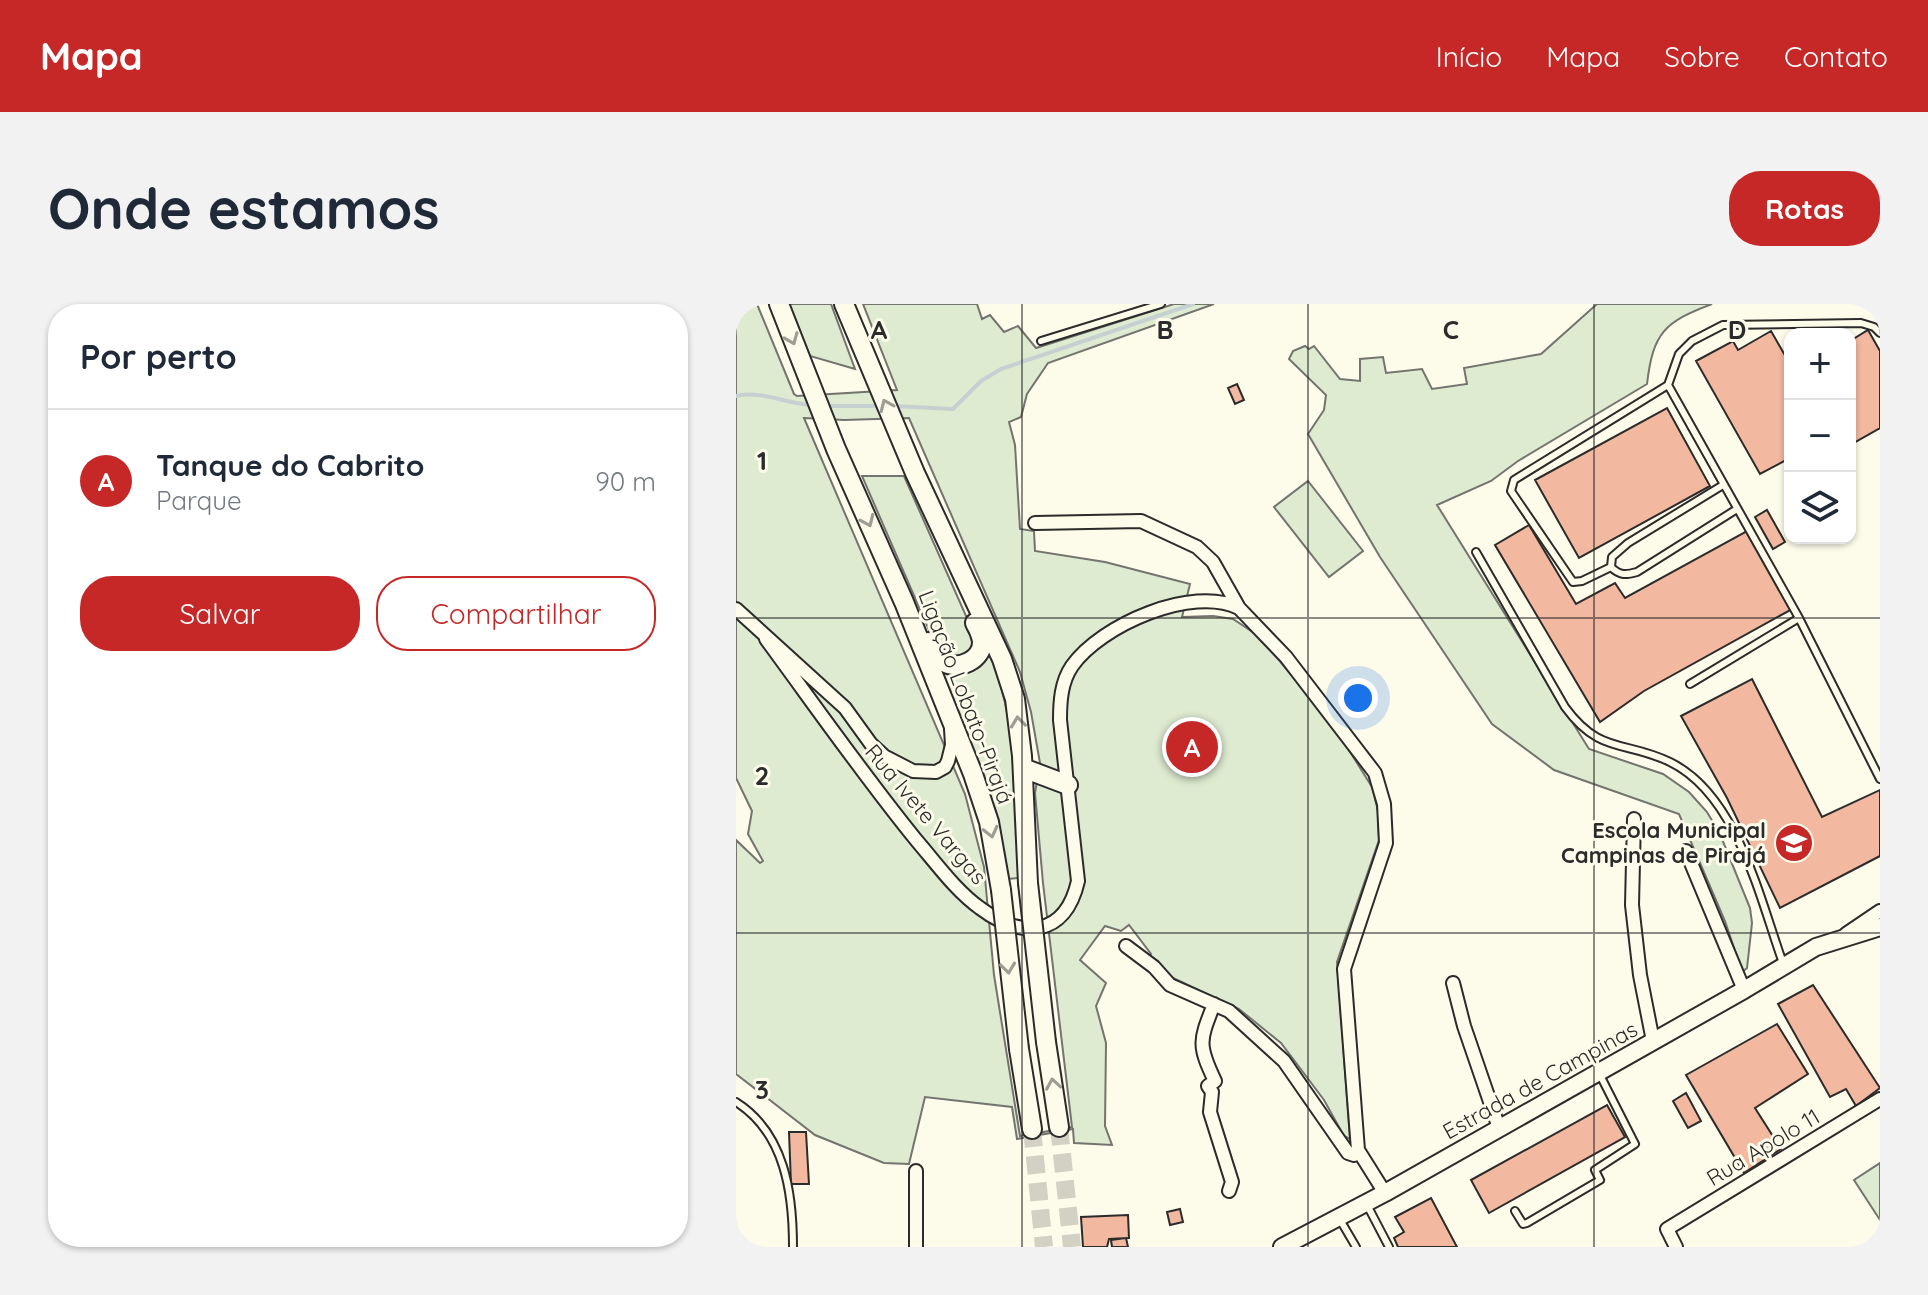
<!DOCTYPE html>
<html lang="pt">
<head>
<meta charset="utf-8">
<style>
	:root { --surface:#fff; --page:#f2f2f3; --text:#1f2937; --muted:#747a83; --line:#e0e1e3; --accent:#c62828 }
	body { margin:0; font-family:Quicksand,sans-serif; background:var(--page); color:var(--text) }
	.controls { position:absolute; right:24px; top:24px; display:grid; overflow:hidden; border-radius:16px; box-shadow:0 2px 6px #0004 }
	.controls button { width:72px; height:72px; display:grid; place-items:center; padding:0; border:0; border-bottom:2px solid var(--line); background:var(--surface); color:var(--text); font:40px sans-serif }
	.you { position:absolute; left:622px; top:394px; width:28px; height:28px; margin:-20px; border:6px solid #fff; border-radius:50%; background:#1a73e8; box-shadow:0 0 0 12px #1a73e833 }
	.badge { display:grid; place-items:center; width:52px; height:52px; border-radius:50%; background:var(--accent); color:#fff; font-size:26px; font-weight:700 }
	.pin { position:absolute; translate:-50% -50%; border:4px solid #fff; box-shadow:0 2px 8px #0006 }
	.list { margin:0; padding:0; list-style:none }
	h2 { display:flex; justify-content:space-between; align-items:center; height:104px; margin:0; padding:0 32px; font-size:34px }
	h2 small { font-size:26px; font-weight:400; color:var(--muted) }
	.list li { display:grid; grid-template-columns:52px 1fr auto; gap:24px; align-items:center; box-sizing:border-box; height:144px; padding:0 32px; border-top:2px solid var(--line) }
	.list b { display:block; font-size:30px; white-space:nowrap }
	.list p { margin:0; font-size:26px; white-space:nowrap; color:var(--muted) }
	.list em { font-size:26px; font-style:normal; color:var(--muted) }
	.actions { display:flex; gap:16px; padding:24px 32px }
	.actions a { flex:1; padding:18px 0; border:2px solid var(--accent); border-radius:32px; text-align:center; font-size:28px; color:var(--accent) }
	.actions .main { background:var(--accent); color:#fff }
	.icon { flex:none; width:44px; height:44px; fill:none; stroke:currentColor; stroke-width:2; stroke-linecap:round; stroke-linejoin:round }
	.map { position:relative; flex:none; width:1144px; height:943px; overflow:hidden; border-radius:32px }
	header { display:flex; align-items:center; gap:48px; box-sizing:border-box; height:112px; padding:0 40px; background:var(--accent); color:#fff }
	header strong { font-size:38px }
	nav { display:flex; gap:44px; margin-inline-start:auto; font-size:28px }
	.intro { display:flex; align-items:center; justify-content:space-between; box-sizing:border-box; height:192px; padding:0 48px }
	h1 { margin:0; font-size:56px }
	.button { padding:20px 36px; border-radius:32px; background:var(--accent); color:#fff; font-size:28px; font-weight:700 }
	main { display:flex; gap:48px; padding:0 48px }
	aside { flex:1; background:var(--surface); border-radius:32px; box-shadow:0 2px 6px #0004 }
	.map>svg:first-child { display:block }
	.green { fill:#deebd1; stroke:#74746e; stroke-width:2; fill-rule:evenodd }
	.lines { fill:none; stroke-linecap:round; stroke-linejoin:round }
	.stream { stroke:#c7d0d0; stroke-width:4 }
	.building { fill:#f2b8a0; stroke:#2b2b2b; stroke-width:2 }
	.primary-tunnel { stroke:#d3d1c4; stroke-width:18; stroke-dasharray:18 9; stroke-linecap:butt }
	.service-casing { stroke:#2b2b2b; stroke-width:10 }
	.minor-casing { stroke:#2b2b2b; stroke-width:16 }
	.secondary-casing { stroke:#2b2b2b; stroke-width:20 }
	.primary-casing { stroke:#2b2b2b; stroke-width:22 }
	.service { stroke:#fdfbea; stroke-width:6 }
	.minor { stroke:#fdfbea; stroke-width:12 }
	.secondary { stroke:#fdfbea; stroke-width:16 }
	.primary { stroke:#fdfbea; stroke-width:18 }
	.primary-bridge-casing { stroke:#2b2b2b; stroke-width:22; stroke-linecap:butt }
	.primary-bridge { stroke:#fdfbea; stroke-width:18 }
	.oneway { stroke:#9e9d94 }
	.grid { fill:none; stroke:#2b2b2b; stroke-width:2; stroke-opacity:0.55 }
	.labels { text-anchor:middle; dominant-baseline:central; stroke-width:6; stroke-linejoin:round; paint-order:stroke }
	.street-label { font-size:22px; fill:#2b2b2b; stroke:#fdfbea }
	.poi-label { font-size:22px; font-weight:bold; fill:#2b2b2b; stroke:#fdfbea; text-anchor:end }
	.grid-label { font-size:26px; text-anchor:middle; font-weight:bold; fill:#2b2b2b; stroke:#fdfbea; stroke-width:6; stroke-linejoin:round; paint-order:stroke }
</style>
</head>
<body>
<header>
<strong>Mapa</strong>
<nav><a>Início</a><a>Mapa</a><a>Sobre</a><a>Contato</a></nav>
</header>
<div class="intro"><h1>Onde estamos</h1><a class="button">Rotas</a></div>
<main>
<aside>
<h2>Por perto<small></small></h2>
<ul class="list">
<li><span class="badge">A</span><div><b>Tanque do Cabrito</b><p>Parque</p></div><em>90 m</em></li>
</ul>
<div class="actions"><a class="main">Salvar</a><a>Compartilhar</a></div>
</aside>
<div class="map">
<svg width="1144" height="943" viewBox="0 0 1144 943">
	<rect width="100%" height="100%" fill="#fdfbea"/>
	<!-- green -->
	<path class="green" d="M0,0H21L58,90L61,92L161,86L127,0H241L246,15L254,11L268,28L282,22L300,44L438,0H478L312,59L291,90L285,113L273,118L279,141L284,225L298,227L299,247L369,258L454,280L446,313L477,312L497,315L524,333L601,427L636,483L642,507L643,536L601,658L614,835L608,832L588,796L545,739L503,705L435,673L412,653L415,650L393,621L385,627L369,622L344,656L370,679L360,702L370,739L369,822L376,841L338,839L337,825L281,835L276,803L189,793L173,860L148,859L79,831L0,770V536L24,559L27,557L12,530L16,507L0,474ZM68,114L108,116L173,114L284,368L295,408L304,459L299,489L307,579L336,823L284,832L258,671L248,563L229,490Z
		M53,0H95L119,65L74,52Z
		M861,0H976C928,18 917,29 911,80L782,157L755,177L701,201L853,445L927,470L953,488L971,508L984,530L1014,604L1016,619L1011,664L1006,668L989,617L943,510L818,466L756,420L644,253L572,130L588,106L590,91L553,55L557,47L569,42L573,45L578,42L604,75L624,77V55L647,53L650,69L686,65L696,85L731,80L728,64L805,50Z
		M126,172H168L238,330L237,344L228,351L211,353L196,333Z
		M572,177L627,247L593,273L538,203Z
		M252,345C283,416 279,498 283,574L272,575L260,508L203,368C231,374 237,369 252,345Z
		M1144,859V916L1118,876Z"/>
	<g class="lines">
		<!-- stream -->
		<path class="stream" d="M0,92C26,86 50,100 76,101
			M89,102H144
			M157,102L217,105L245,77L265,65L457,0"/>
	</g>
	<!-- building -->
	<path class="building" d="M1132,26L1144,47V124L1114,141V37Z
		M1035,27L1054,60V154L1024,170L960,57L997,37L1002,46Z
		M501,80L508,96L499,100L492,84Z
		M931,104L974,182L843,254L799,176Z
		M1031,206L1049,238L1037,245L1019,213Z
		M793,221L840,300L879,279L889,294L1011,227L1056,305L908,387L864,418L759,241Z
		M1016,375L1086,513L1144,486V552L1044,604L991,494L945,412Z
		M1077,681L1144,784L1120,802L1110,785L1094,793L1042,700Z
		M1041,720L1072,770L1019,804L1045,845L1008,869L950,771Z
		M950,789L965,817L952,824L937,797Z
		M871,801L889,833L753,909L735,876Z
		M53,828H70L73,880H55Z
		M695,894L721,943H662L658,934L668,928L659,913Z
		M444,905L447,918L434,921L431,908Z
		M392,911L393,934L373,935L371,943H347L345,913Z
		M390,934L392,943H376L375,936Z"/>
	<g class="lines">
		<!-- primary-tunnel -->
		<path class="primary-tunnel" d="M323,823L336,943
			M296,825L308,943"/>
		<!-- service casing -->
		<g class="service-casing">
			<path id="service" d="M1144,29L1138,23L1125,19L987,21L956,37L943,50L932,81L1063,314L1144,475
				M305,37L425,0
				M932,81L778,176L775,187L837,278L846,277L875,263C884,272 890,271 901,268L1001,205
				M740,248L829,403C864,451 889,436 934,458C1002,491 1024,596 1048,662
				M875,263L876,253L892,239L987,181
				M954,380L1063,314
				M0,798C49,829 57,889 57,943
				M630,899L653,943
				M779,907L787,920L791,919L864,876L859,866L899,840L864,771
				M603,914L620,943"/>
		</g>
		<!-- minor casing -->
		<g class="minor-casing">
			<path id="minor" d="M299,219L405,217L461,243L477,258L503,304L550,353L639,469L648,500L650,539L608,665L622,846L649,889
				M0,305L109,404L135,440L148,452L177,467L200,468L209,463L212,457L216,441L215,425
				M30,335C80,403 128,472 181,537C200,559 220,587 244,604C285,635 329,634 342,577L324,416C324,398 325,378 336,362C365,321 456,281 503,304
				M898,515L896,601L904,671L917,737
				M950,547L1008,686
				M1110,630L1144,607
				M390,642L418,663L434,681L493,707L548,757L612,849L618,851L622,846
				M717,679L728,722L763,824
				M478,700C464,736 461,740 479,777L472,782L476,788L474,808L496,878L493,887
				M180,867V943
				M940,943L931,925L1144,795"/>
		</g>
		<!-- secondary casing -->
		<g class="secondary-casing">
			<path id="secondary" d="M546,943L649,889L1008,686L1080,643L1144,623"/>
		</g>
		<!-- primary casing -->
		<g class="primary-casing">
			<path id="primary" d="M43,0L100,145L168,298L237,470L253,518L265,586
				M108,0L179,169L266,355L279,395L286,452L292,579
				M192,338C196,346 199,354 208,358C222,367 247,356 246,337C245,331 242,324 239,319
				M287,464L332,481
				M310,738L323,823
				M283,745L296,825"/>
		</g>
		<!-- service -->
		<use href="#service" class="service"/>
		<!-- minor -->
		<use href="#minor" class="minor"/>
		<!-- secondary -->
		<use href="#secondary" class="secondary"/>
		<!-- primary -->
		<use href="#primary" class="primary"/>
		<!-- primary-bridge casing -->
		<g class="primary-bridge-casing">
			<path id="primary-bridge" d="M292,579L310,738
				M265,586L283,745"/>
		</g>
		<!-- primary-bridge -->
		<use href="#primary-bridge" class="primary-bridge"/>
	</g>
	<!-- one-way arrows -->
	<defs><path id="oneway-chevron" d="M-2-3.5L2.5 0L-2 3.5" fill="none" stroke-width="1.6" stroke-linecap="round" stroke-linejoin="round" transform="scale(2)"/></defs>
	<g class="oneway">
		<use href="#oneway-chevron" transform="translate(56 35) rotate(68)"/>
		<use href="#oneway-chevron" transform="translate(150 101) rotate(-114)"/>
		<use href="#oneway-chevron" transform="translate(132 217) rotate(66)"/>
		<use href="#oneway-chevron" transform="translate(282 418) rotate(-97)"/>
		<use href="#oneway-chevron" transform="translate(255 528) rotate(77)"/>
		<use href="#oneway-chevron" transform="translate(272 664) rotate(83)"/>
		<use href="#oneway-chevron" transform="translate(317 780) rotate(-99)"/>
	</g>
	<!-- grid -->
	<path class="grid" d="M286,0V943M572,0V943M858,0V943M0,314H1144M0,629H1144"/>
	<!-- icons -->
	<defs>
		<g id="school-disc" transform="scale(2)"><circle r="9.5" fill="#c62828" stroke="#fdfbea"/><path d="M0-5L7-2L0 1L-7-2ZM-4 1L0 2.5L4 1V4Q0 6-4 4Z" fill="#fff"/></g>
	</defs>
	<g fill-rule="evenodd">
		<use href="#school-disc" x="1058" y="539"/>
	</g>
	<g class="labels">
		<!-- street labels -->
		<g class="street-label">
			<text transform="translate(230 393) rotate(69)">Ligação Lobato-Pirajá</text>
			<text transform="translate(190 510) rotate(50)">Rua Ivete Vargas</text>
			<text transform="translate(804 776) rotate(-29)">Estrada de Campinas</text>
			<text transform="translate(1027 843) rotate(-31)">Rua Apolo 11</text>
		</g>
		<!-- poi labels -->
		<g class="poi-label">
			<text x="1030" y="526">Escola Municipal<tspan x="1030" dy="25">Campinas de Pirajá</tspan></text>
		</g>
	</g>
	<g class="grid-label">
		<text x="143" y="35">A</text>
		<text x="429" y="35">B</text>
		<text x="715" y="35">C</text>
		<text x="1001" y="35">D</text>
		<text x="26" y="166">1</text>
		<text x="26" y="481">2</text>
		<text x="26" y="795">3</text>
	</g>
</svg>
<div class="controls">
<button>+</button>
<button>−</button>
<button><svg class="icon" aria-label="layers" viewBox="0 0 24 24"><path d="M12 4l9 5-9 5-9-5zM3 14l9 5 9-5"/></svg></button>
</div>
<div class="you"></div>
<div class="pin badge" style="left:456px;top:443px">A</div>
</div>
</main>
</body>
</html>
